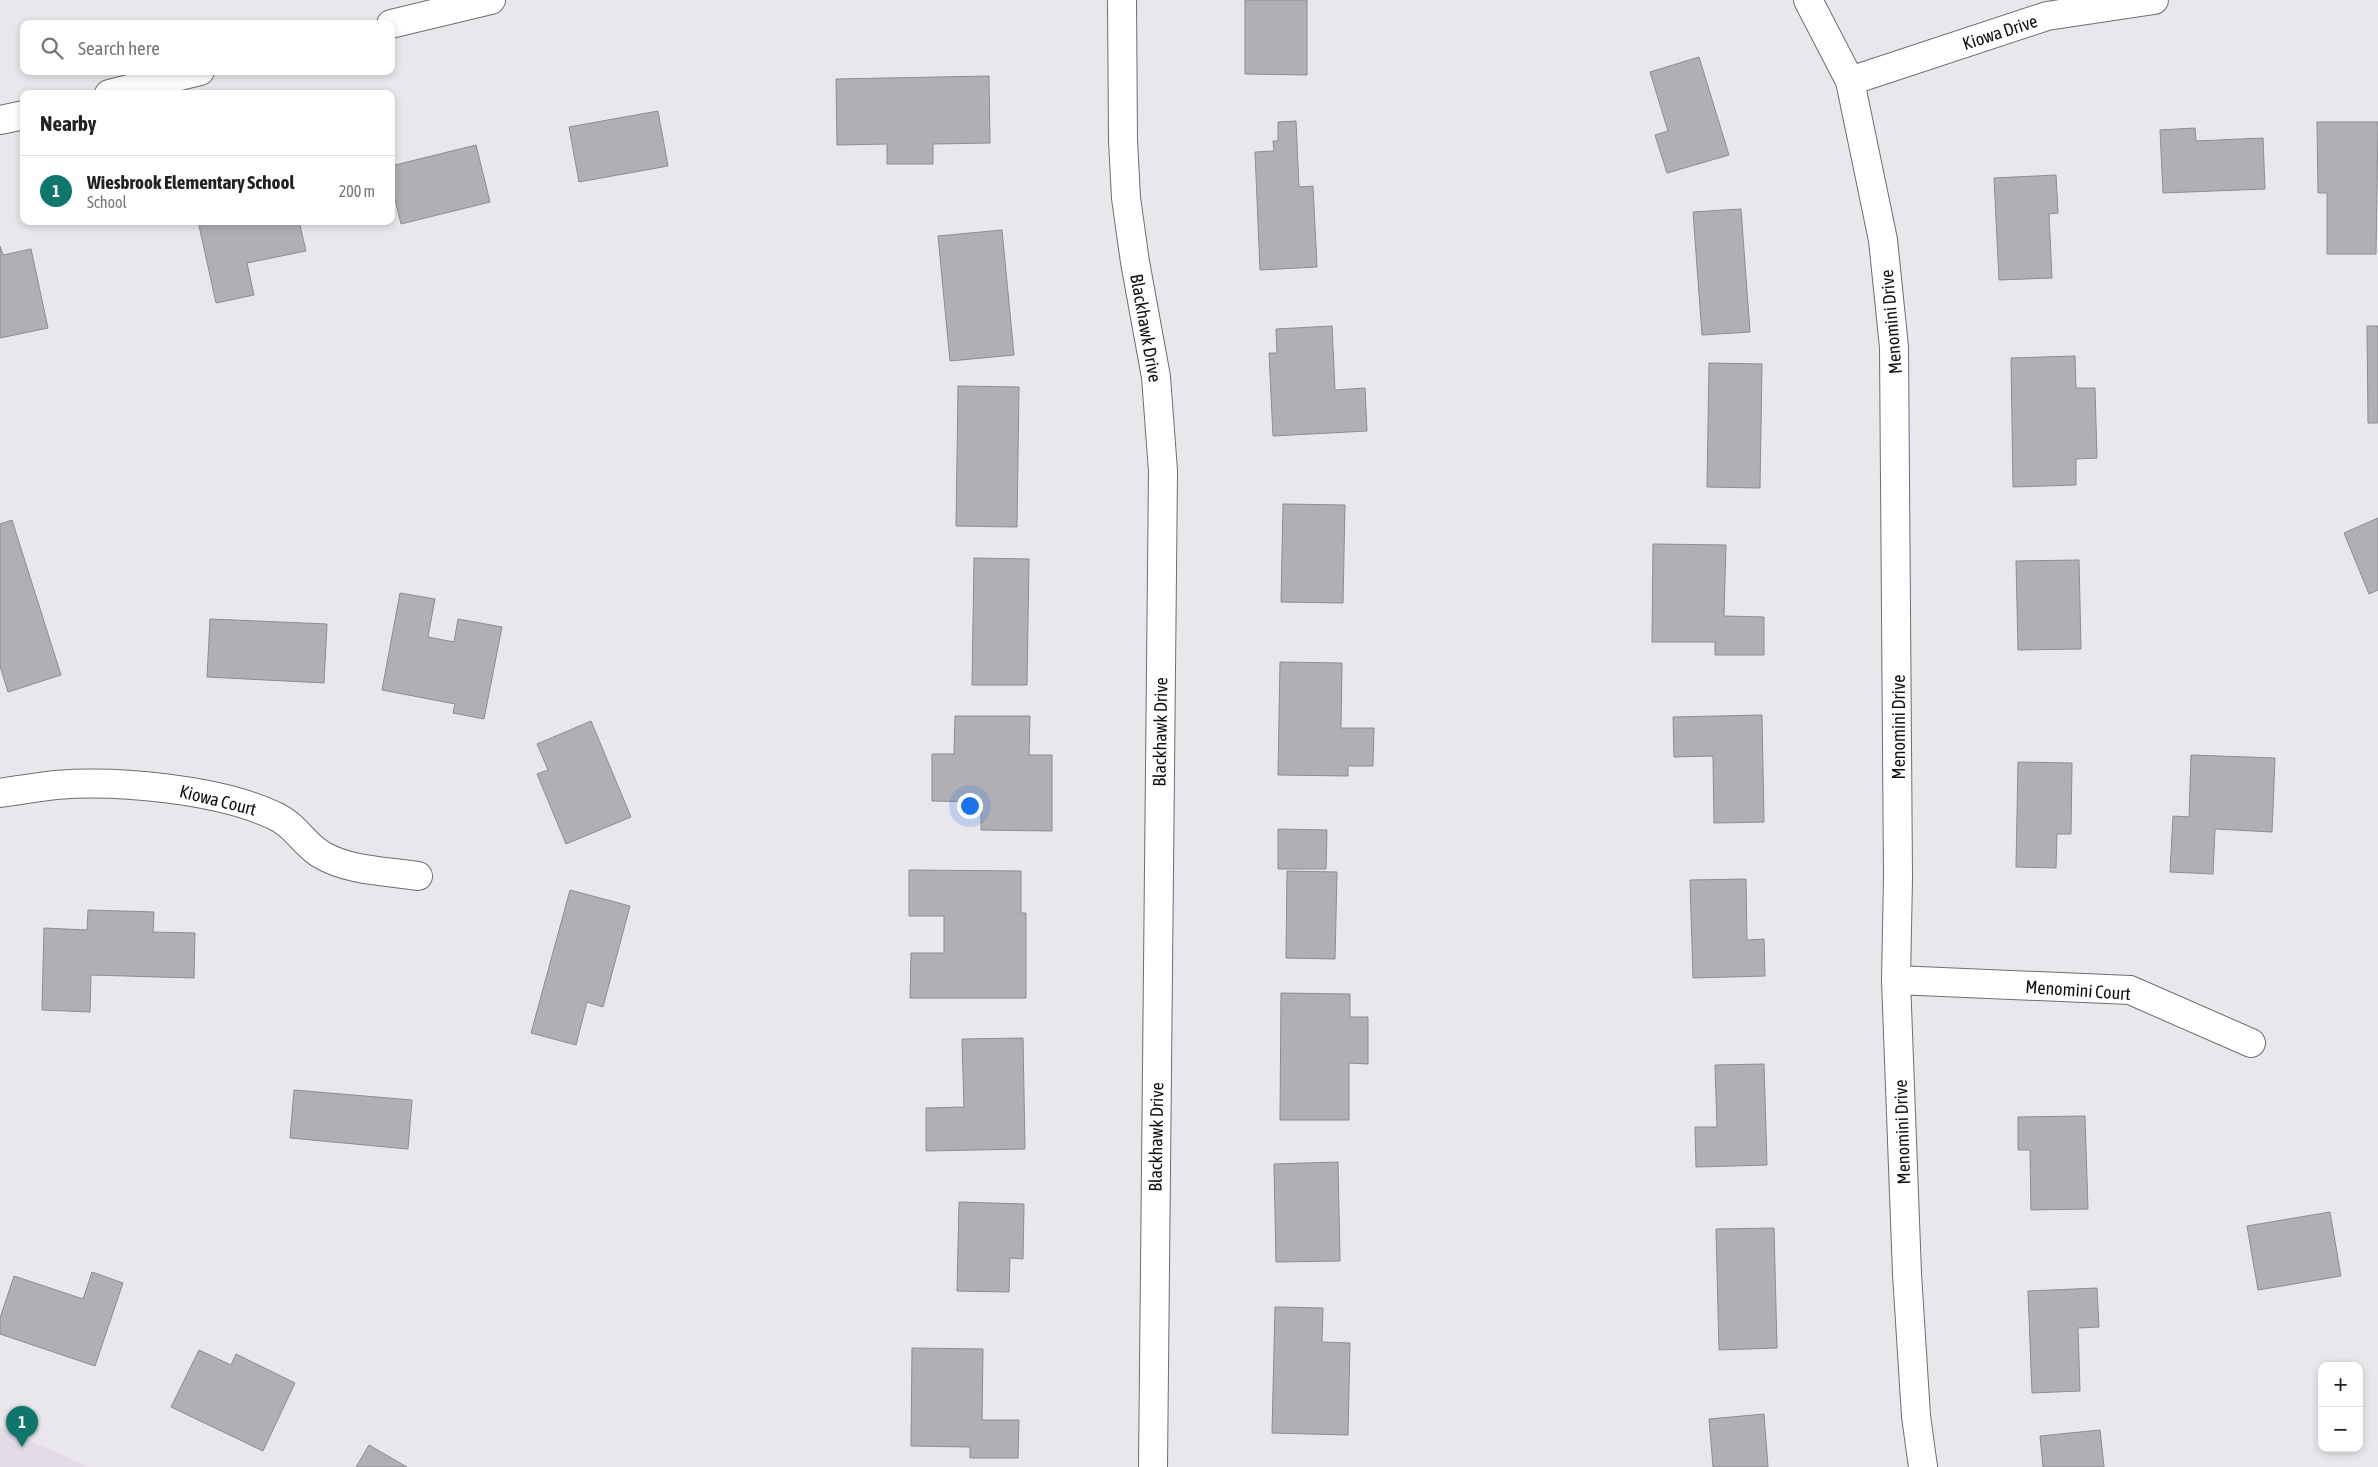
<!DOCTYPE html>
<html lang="en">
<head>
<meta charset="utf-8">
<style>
	:root { --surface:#fff; --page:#f2f2f2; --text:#222; --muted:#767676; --line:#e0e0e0; --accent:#0f766e }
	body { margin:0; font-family:"Asap Condensed",sans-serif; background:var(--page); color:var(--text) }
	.controls { position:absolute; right:15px; bottom:15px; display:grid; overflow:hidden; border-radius:10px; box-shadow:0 2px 8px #0003 }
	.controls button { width:45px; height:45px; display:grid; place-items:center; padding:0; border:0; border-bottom:1px solid var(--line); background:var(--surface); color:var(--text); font:25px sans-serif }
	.you { position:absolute; left:969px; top:805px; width:18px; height:18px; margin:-12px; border:4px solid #fff; border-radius:50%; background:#1a73e8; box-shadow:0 0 0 8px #1a73e833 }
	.badge { display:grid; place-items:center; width:32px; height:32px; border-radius:50%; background:var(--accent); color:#fff; font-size:16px; font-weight:700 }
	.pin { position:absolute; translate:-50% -41px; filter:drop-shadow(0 1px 2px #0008) }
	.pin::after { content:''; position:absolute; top:26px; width:18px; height:15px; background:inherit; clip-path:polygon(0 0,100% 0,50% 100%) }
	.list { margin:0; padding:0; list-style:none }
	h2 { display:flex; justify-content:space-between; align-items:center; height:65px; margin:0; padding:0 20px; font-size:21px }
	h2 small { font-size:16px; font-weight:400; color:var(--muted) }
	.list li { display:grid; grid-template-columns:32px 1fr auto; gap:15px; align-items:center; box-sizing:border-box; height:70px; padding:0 20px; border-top:1px solid var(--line) }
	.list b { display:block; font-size:19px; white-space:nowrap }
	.list p { margin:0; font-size:16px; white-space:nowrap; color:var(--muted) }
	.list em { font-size:16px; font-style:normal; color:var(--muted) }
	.icon { flex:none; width:28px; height:28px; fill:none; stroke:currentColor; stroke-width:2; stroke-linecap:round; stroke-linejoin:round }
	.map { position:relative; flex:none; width:2378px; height:1467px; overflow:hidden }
	.search { position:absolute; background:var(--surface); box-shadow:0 2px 8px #0003; left:20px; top:20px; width:375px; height:55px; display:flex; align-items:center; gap:12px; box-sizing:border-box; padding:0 18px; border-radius:10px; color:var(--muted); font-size:19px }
	.panel { position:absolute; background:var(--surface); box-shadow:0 2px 8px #0003; left:20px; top:90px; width:375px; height:135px; border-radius:10px }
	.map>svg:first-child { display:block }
	.built { fill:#e2dce7 }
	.building { fill:#b1afb3; stroke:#8e8c90 }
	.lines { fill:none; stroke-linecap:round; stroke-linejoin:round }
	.minor-casing { stroke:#6f6d70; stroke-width:30 }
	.minor { stroke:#fff; stroke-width:28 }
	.labels { text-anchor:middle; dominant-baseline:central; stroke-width:4; stroke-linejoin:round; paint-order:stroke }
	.street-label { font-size:18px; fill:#100f11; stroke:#fff }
</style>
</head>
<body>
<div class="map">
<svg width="2378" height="1467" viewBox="0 0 2378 1467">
	<rect width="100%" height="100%" fill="#e9e7eb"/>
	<!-- built -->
	<path class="built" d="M0,1427L89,1467H0Z"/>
	<!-- building -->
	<path class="building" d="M1245,0H1307V75L1245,74Z
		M1699,57L1729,155L1667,173L1655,135L1668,131L1650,72Z
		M989,76L990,143L933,144V164H887V144L837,145L836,79Z
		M658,111L668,166L579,182L569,127Z
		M1296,121L1299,187L1313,186L1317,267L1260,270L1255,152L1274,151L1273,141H1278V122Z
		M2317,122H2378L2376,254H2327V193H2318Z
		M2195,128L2196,141L2263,138L2265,189L2163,193L2160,130Z
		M476,145L490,202L401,224L391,183V166Z
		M2056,175L2058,213L2049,214L2052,278L1999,280L1994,178Z
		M1741,209L1750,332L1702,335L1693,212Z
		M198,221H299L306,251L247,263L254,295L216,303Z
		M1002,230L1014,355L950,361L938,236Z
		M0,246L3,255L31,249L48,328L0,338Z
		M1332,326L1335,390L1365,388L1367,431L1273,436L1269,353H1277L1276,329Z
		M2367,326H2378V423H2368Z
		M2075,356L2076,388H2095L2097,458L2076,459V485L2013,487L2011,358Z
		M1709,363L1762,364L1760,488L1707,487Z
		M958,386L1019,387L1017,527L956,526Z
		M1283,504L1345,505L1343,603L1281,602Z
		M2378,518V590L2369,594L2344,533Z
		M12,520L61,675L8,692L0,666V524Z
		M1653,544L1726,545L1724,616L1764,617V655H1715V642H1652Z
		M974,558L1029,559L1027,685H972Z
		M2079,560L2081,649L2018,650L2016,561Z
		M400,593L435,599L428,637L454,642L458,619L502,627L484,719L453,713L455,704L382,690Z
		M210,619L327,624L324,683L207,677Z
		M1280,662L1342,663L1341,728H1374L1373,766H1348V776L1278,775Z
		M1762,715L1764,822L1714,823L1713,756L1674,757L1673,717Z
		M955,716H1030L1029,755H1052V831L981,830V802L932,801V754H954Z
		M591,721L631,817L566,844L537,774L548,770L537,744Z
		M2191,755L2275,758L2272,832L2215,829L2213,874L2170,872L2173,816L2189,817Z
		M2018,762L2072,763L2071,834H2057L2056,868L2016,867Z
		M1278,829L1327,830L1326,869H1278Z
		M909,870L1021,871V913H1026V998H910L911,953H944V916H909Z
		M1287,871L1337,872L1335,959L1286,958Z
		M1746,879L1747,940L1764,939L1765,976L1693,978L1690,880Z
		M570,890L630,906L603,1007L587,1002L576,1045L531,1033Z
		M88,910L154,912L153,932L195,933L194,978L91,975L90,1012L42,1010L44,928L87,930Z
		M1281,993L1350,994V1017H1368V1064L1349,1063V1120H1280Z
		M1023,1038L1025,1149L926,1151V1108L964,1107L962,1039Z
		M1764,1064L1767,1165L1696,1167L1695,1127H1717L1715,1065Z
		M294,1090L412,1100L408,1149L290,1138Z
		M2085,1116L2088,1209L2031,1210L2030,1150H2018V1117Z
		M1338,1162L1340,1261L1276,1262L1274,1164Z
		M959,1202L1024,1204L1023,1259L1010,1258L1009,1292L957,1291Z
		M2330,1212L2341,1276L2258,1290L2247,1226Z
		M1774,1228L1777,1348L1719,1350L1716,1229Z
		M92,1272L123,1283L95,1366L0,1334V1318L14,1276L83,1299Z
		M2097,1288L2099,1327L2078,1328L2080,1391L2032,1393L2028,1291Z
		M1275,1307L1323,1308L1322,1342L1350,1343L1348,1435L1272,1433Z
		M912,1348L983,1349L982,1420H1019L1018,1458H970V1447L911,1446Z
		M199,1350L231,1365L236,1354L295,1383L263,1451L171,1407Z
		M1764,1414L1768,1467H1713L1709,1419Z
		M2100,1430L2104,1467H2043L2040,1436Z
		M369,1445L407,1467H356Z"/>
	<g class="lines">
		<!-- minor casing -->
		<g class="minor-casing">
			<path id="minor" d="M1122,0L1123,140L1126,198L1135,262L1156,377L1163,471L1153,1467
				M1808,0L1850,81L1883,240L1894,347L1898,878L1896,980L1907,1274L1916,1416L1923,1467
				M391,24L491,0
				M1850,81L2047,16L2154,0
				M109,94L200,71
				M0,120L24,115
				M0,793C19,790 38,787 56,785C117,780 217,789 273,815C296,825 303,844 322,855C349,871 387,871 418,876
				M1896,980L2130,990L2251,1043"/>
		</g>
		<!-- minor -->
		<use href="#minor" class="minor"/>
	</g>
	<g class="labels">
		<!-- street labels -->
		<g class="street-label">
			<text transform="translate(2000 32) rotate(-18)">Kiowa Drive</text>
			<text transform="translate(1891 322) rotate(-95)">Menomini Drive</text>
			<text transform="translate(1146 328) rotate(80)">Blackhawk Drive</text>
			<text transform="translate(1898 727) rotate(-90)">Menomini Drive</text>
			<text transform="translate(1160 732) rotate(-89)">Blackhawk Drive</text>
			<text transform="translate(218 800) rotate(14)">Kiowa Court</text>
			<text transform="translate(2078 990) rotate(4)">Menomini Court</text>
			<text transform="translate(1902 1132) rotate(-92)">Menomini Drive</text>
			<text transform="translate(1156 1137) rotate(-89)">Blackhawk Drive</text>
		</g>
	</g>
</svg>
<div class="controls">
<button>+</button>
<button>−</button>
</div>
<div class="you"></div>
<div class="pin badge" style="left:22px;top:1447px">1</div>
<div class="search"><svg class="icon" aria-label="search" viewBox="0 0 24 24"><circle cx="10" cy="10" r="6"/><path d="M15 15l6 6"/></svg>Search here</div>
<section class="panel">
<h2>Nearby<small></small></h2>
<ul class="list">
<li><span class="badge">1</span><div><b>Wiesbrook Elementary School</b><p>School</p></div><em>200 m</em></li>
</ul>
</section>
</div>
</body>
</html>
